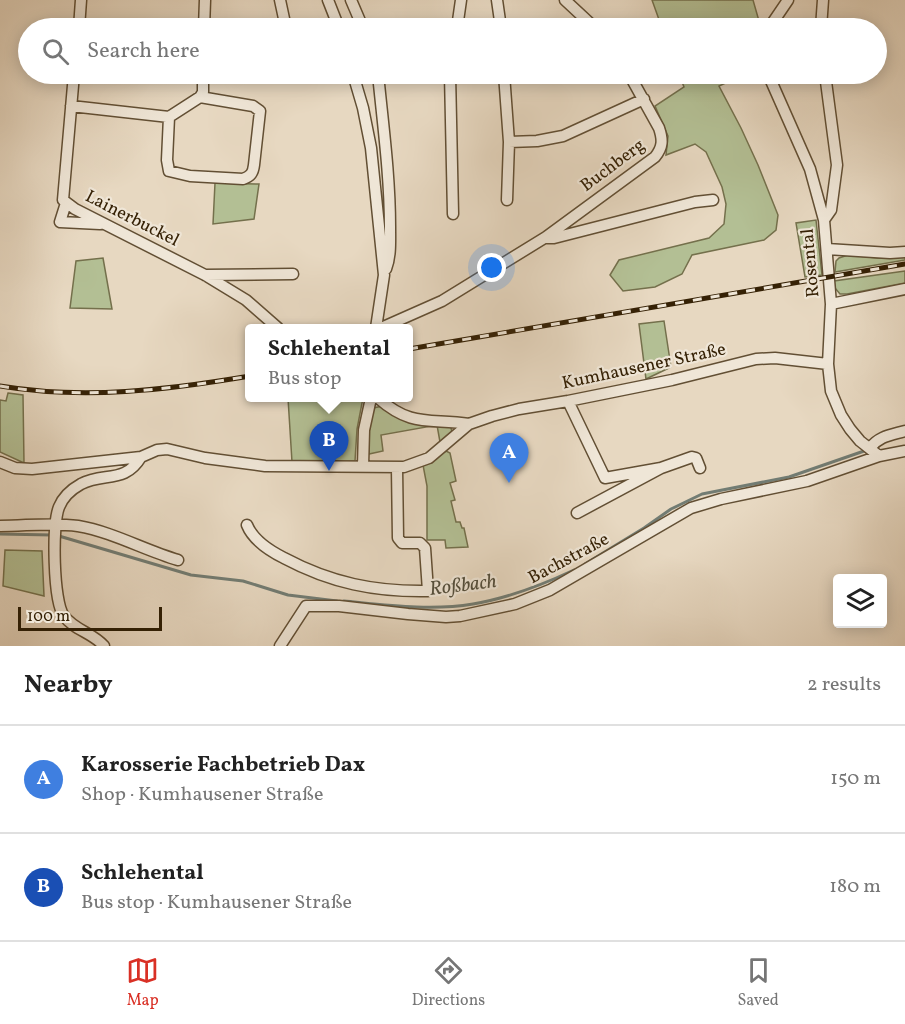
<!DOCTYPE html>
<html lang="en">
<head>
<meta charset="utf-8">
<style>
	:root { --surface:#fff; --page:#f6f6f6; --text:#222; --muted:#767676; --line:#e0e0e0; --accent:#d93025 }
	body { margin:0; font-family:Vollkorn,serif; background:var(--page); color:var(--text) }
	.controls { position:absolute; right:18px; bottom:18px; display:grid; overflow:hidden; border-radius:6px; box-shadow:0 3px 15px #0003 }
	.controls button { width:54px; height:54px; display:grid; place-items:center; padding:0; border:0; border-bottom:2px solid var(--line); background:var(--surface); color:var(--text); font:30px sans-serif }
	.scale { position:absolute; left:18px; bottom:15px; width:144px; box-sizing:border-box; padding-left:6px; border:3px solid #352105; border-top:0; font-size:16px; line-height:21px; white-space:nowrap; color:#352105; -webkit-text-stroke:4px #efe6d7; paint-order:stroke }
	.you { position:absolute; left:492px; top:268px; width:21px; height:21px; margin:-15px; border:4px solid #fff; border-radius:50%; background:#1a73e8; box-shadow:0 0 0 9px #1a73e833 }
	.badge { display:grid; place-items:center; width:39px; height:39px; border-radius:50%; background:var(--accent); color:#fff; font-size:20px; font-weight:700 }
	.pin { position:absolute; translate:-50% -50px; filter:drop-shadow(0 2px 3px #0008) }
	.pin::after { content:''; position:absolute; top:32px; width:21px; height:18px; background:inherit; clip-path:polygon(0 0,100% 0,50% 100%) }
	.popup { position:absolute; left:245px; top:324px; width:168px; height:78px; box-sizing:border-box; display:grid; place-content:center; border-radius:6px; background:var(--surface); filter:drop-shadow(0 2px 4px #0005); font-size:20px; white-space:nowrap; color:var(--muted) }
	.popup b { font-size:22px; color:var(--text) }
	.popup::after { content:''; position:absolute; left:50%; top:100%; margin-left:-12px; border:12px solid transparent; border-top-color:var(--surface) }
	.list { margin:0; padding:0; list-style:none }
	h2 { display:flex; justify-content:space-between; align-items:center; height:78px; margin:0; padding:0 24px; font-size:26px }
	h2 small { font-size:20px; font-weight:400; color:var(--muted) }
	.list li { display:grid; grid-template-columns:39px 1fr auto; gap:18px; align-items:center; box-sizing:border-box; height:108px; padding:0 24px; border-top:2px solid var(--line) }
	.list b { display:block; font-size:22px; white-space:nowrap }
	.list p { margin:0; font-size:20px; white-space:nowrap; color:var(--muted) }
	.list em { font-size:20px; font-style:normal; color:var(--muted) }
	.icon { flex:none; width:33px; height:33px; fill:none; stroke:currentColor; stroke-width:2; stroke-linecap:round; stroke-linejoin:round }
	.map { position:relative; flex:none; width:905px; height:646px; overflow:hidden }
	.search { position:absolute; background:var(--surface); box-shadow:0 3px 15px #0003; left:18px; right:18px; top:18px; height:66px; display:flex; align-items:center; gap:15px; box-sizing:border-box; padding:0 21px; border-radius:33px; color:var(--muted); font-size:22px }
	.sheet { height:294px; background:var(--surface) }
	nav { display:flex; justify-content:space-around; align-items:center; box-sizing:border-box; height:84px; border-top:2px solid var(--line); background:var(--surface); font-size:16px; color:var(--muted) }
	nav a { display:grid; justify-items:center; gap:3px }
	nav .on { color:var(--accent) }
	.map>svg:first-child { display:block }
	.green { fill:#b3bf94; stroke:#74704c; stroke-width:1.5 }
	.lines { fill:none; stroke-linecap:round; stroke-linejoin:round }
	.stream { stroke:#727c73; stroke-width:3 }
	.minor-casing { stroke:#624f34; stroke-width:13 }
	.minor { stroke:#efe6d7; stroke-width:10 }
	.rail-casing { stroke:#352105; stroke-width:5 }
	.rail { stroke:#efe6d7; stroke-width:3; stroke-dasharray:9; stroke-linecap:butt }
	.labels { text-anchor:middle; dominant-baseline:central; stroke-width:4.5; stroke-linejoin:round; paint-order:stroke }
	.street-label { font-size:18px; fill:#352105; stroke:#efe6d7 }
	.water-label { font-size:20px; font-style:italic; fill:#534e3c; stroke:#efe6d7 }
</style>
</head>
<body>
<div class="map">
<svg width="905" height="646" viewBox="0 0 905 646">
	<rect width="100%" height="100%" fill="#e7d8c1"/>
	<filter id="stains"><feTurbulence type="fractalNoise" baseFrequency=".00333" numOctaves="4"/><feColorMatrix values="0 0 0 0 .2 0 0 0 0 .09 0 0 0 0 .02 0 0 0 .5 -.17"/></filter>
	<radialGradient id="worn" r=".72"><stop offset=".6" stop-color="#630" stop-opacity="0"/><stop offset="1" stop-color="#630" stop-opacity=".3"/></radialGradient>
	<!-- green -->
	<path class="green" d="M652,0H753L761,28H662Z
		M679,74H745L719,86L741,128L758,165L778,215L776,230L764,240L692,255L682,274L655,287L623,291L610,275L619,260L709,238L724,224L726,204L722,187L706,152L695,144L666,155L668,136L655,106L684,87Z
		M215,183L259,184L254,219L213,224Z
		M816,220L822,275L805,277L796,223Z
		M848,255L878,258L905,257V260L835,272L836,261L839,258Z
		M103,258L112,309L70,308L76,261Z
		M905,271V283L847,294H840L835,288L834,281Z
		M664,321L671,367L646,379L639,324Z
		M8,393L23,395L24,463L0,452V400L6,401Z
		M288,398H363L357,429L355,461L334,462V459L327,460V462H292Z
		M383,406L450,424L452,432L440,442L437,425L381,435L383,451L369,454L368,438L373,408Z
		M446,451L450,453L456,481L450,483L455,500L451,501L456,522H460L462,528H464L468,547L446,548L445,540H427V486L423,465Z
		M5,550L42,551L44,596L3,586Z"/>
	<g class="lines">
		<!-- stream -->
		<path class="stream" d="M0,534L52,535
			M59,536L191,575L243,581L288,595L337,601
			M585,564L644,528L671,509L702,494L789,477L867,450
			M344,601C386,605 431,611 473,604C509,598 542,585 574,570"/>
		<!-- minor casing -->
		<g class="minor-casing">
			<path id="minor" d="M280,0L286,28
				M328,0L339,28
				M351,0L363,28
				M497,0L501,28
				M565,0L595,28
				M79,28L81,0
				M204,28L205,0
				M457,28L461,0
				M769,28L788,0
				M821,28L823,0
				M74,74L63,200L75,209L205,275L246,300L278,328
				M353,74L363,108L371,148L384,275L376,328
				M378,74C383,125 390,176 390,227C390,241 391,256 386,269
				M450,74L453,214
				M504,74L509,142L507,200
				M768,74L810,169L824,220L831,304L828,364L831,391L841,415L850,429L860,441L879,456
				M71,106L169,117L200,97L203,92V74
				M169,117L167,160L169,171L190,176L243,179C251,176 253,173 254,165L260,111L253,106L200,97
				M509,142L537,141L563,136L644,99
				M66,203L60,222L100,224
				M824,220L831,210L837,165L825,74
				M546,238H554L695,202L713,200
				M827,249L890,253L905,252
				M205,275L293,274
				M831,304L905,289
				M381,328L442,301L546,237L655,157C663,147 663,140 659,128L629,74
				M378,398C412,428 430,418 469,424
				M568,401L605,478L661,468
				M870,448C879,436 891,435 905,431
				M0,462L15,468L32,469L141,457L157,450L167,449L205,458L265,466L404,467L429,458L469,424L492,416L519,409L568,401L672,380L756,359L775,358L828,364
				M363,466L364,430L371,398
				M577,513L661,468L692,457L696,458L700,468
				M247,525C253,540 270,551 284,558C331,583 375,592 428,591L425,548L420,543H402L398,538L397,468
				M0,526C26,526 52,522 78,526C113,532 144,550 178,560
				M104,646C93,633 74,630 64,616C53,602 52,524 59,507C63,497 72,489 81,484C104,472 125,484 141,457
				M280,646L306,606H339L408,614L446,617L460,616L515,604L550,590L691,508L721,499L807,481L879,456L905,451"/>
		</g>
		<!-- minor -->
		<use href="#minor" class="minor"/>
		<!-- rail casing -->
		<g class="rail-casing">
			<path id="rail" d="M409,349L905,264
				M0,386C84,400 167,390 250,376"/>
		</g>
		<!-- rail -->
		<use href="#rail" class="rail"/>
	</g>
	<g class="labels">
		<!-- street labels -->
		<g class="street-label">
			<text transform="translate(613 166) rotate(-37)">Buchberg</text>
			<text transform="translate(132 219) rotate(27)">Lainerbuckel</text>
			<text transform="translate(811 263) rotate(-95)">Rosental</text>
			<text transform="translate(644 367) rotate(-12)">Kumhausener Straße</text>
			<text transform="translate(569 559) rotate(-28)">Bachstraße</text>
		</g>
		<!-- water labels -->
		<g class="water-label">
			<text transform="translate(463 586) rotate(-7)">Roßbach</text>
		</g>
	</g>
	<rect width="100%" height="100%" filter="url(#stains)"/>
	<rect width="100%" height="100%" fill="url(#worn)"/>
</svg>
<div class="controls">
<button><svg class="icon" aria-label="layers" viewBox="0 0 24 24"><path d="M12 4l9 5-9 5-9-5zM3 14l9 5 9-5"/></svg></button>
</div>
<div class="scale">100 m</div>
<div class="you"></div>
<div class="pin badge" style="left:509px;top:483px;background:#3f7fe0">A</div>
<div class="pin badge" style="left:329px;top:471px;background:#1a4fb4">B</div>
<div class="popup"><b>Schlehental</b>Bus stop</div>
<div class="search"><svg class="icon" aria-label="search" viewBox="0 0 24 24"><circle cx="10" cy="10" r="6"/><path d="M15 15l6 6"/></svg>Search here</div>
</div>
<section class="sheet">
<h2>Nearby<small>2 results</small></h2>
<ul class="list">
<li><span class="badge" style="background:#3f7fe0">A</span><div><b>Karosserie Fachbetrieb Dax</b><p>Shop · Kumhausener Straße</p></div><em>150 m</em></li>
<li><span class="badge" style="background:#1a4fb4">B</span><div><b>Schlehental</b><p>Bus stop · Kumhausener Straße</p></div><em>180 m</em></li>
</ul>
</section>
<nav>
<a class="on"><svg class="icon" aria-label="map" viewBox="0 0 24 24"><path d="M3 6l6-2 6 2 6-2v14l-6 2-6-2-6 2zM9 4v14M15 6v14"/></svg>Map</a>
<a><svg class="icon" aria-label="directions" viewBox="0 0 24 24"><path d="M12 3l9 9-9 9-9-9zM9 14v-3h6M13 9l2 2-2 2"/></svg>Directions</a>
<a><svg class="icon" aria-label="saved" viewBox="0 0 24 24"><path d="M7 4h10v16l-5-4-5 4z"/></svg>Saved</a>
</nav>
</body>
</html>
